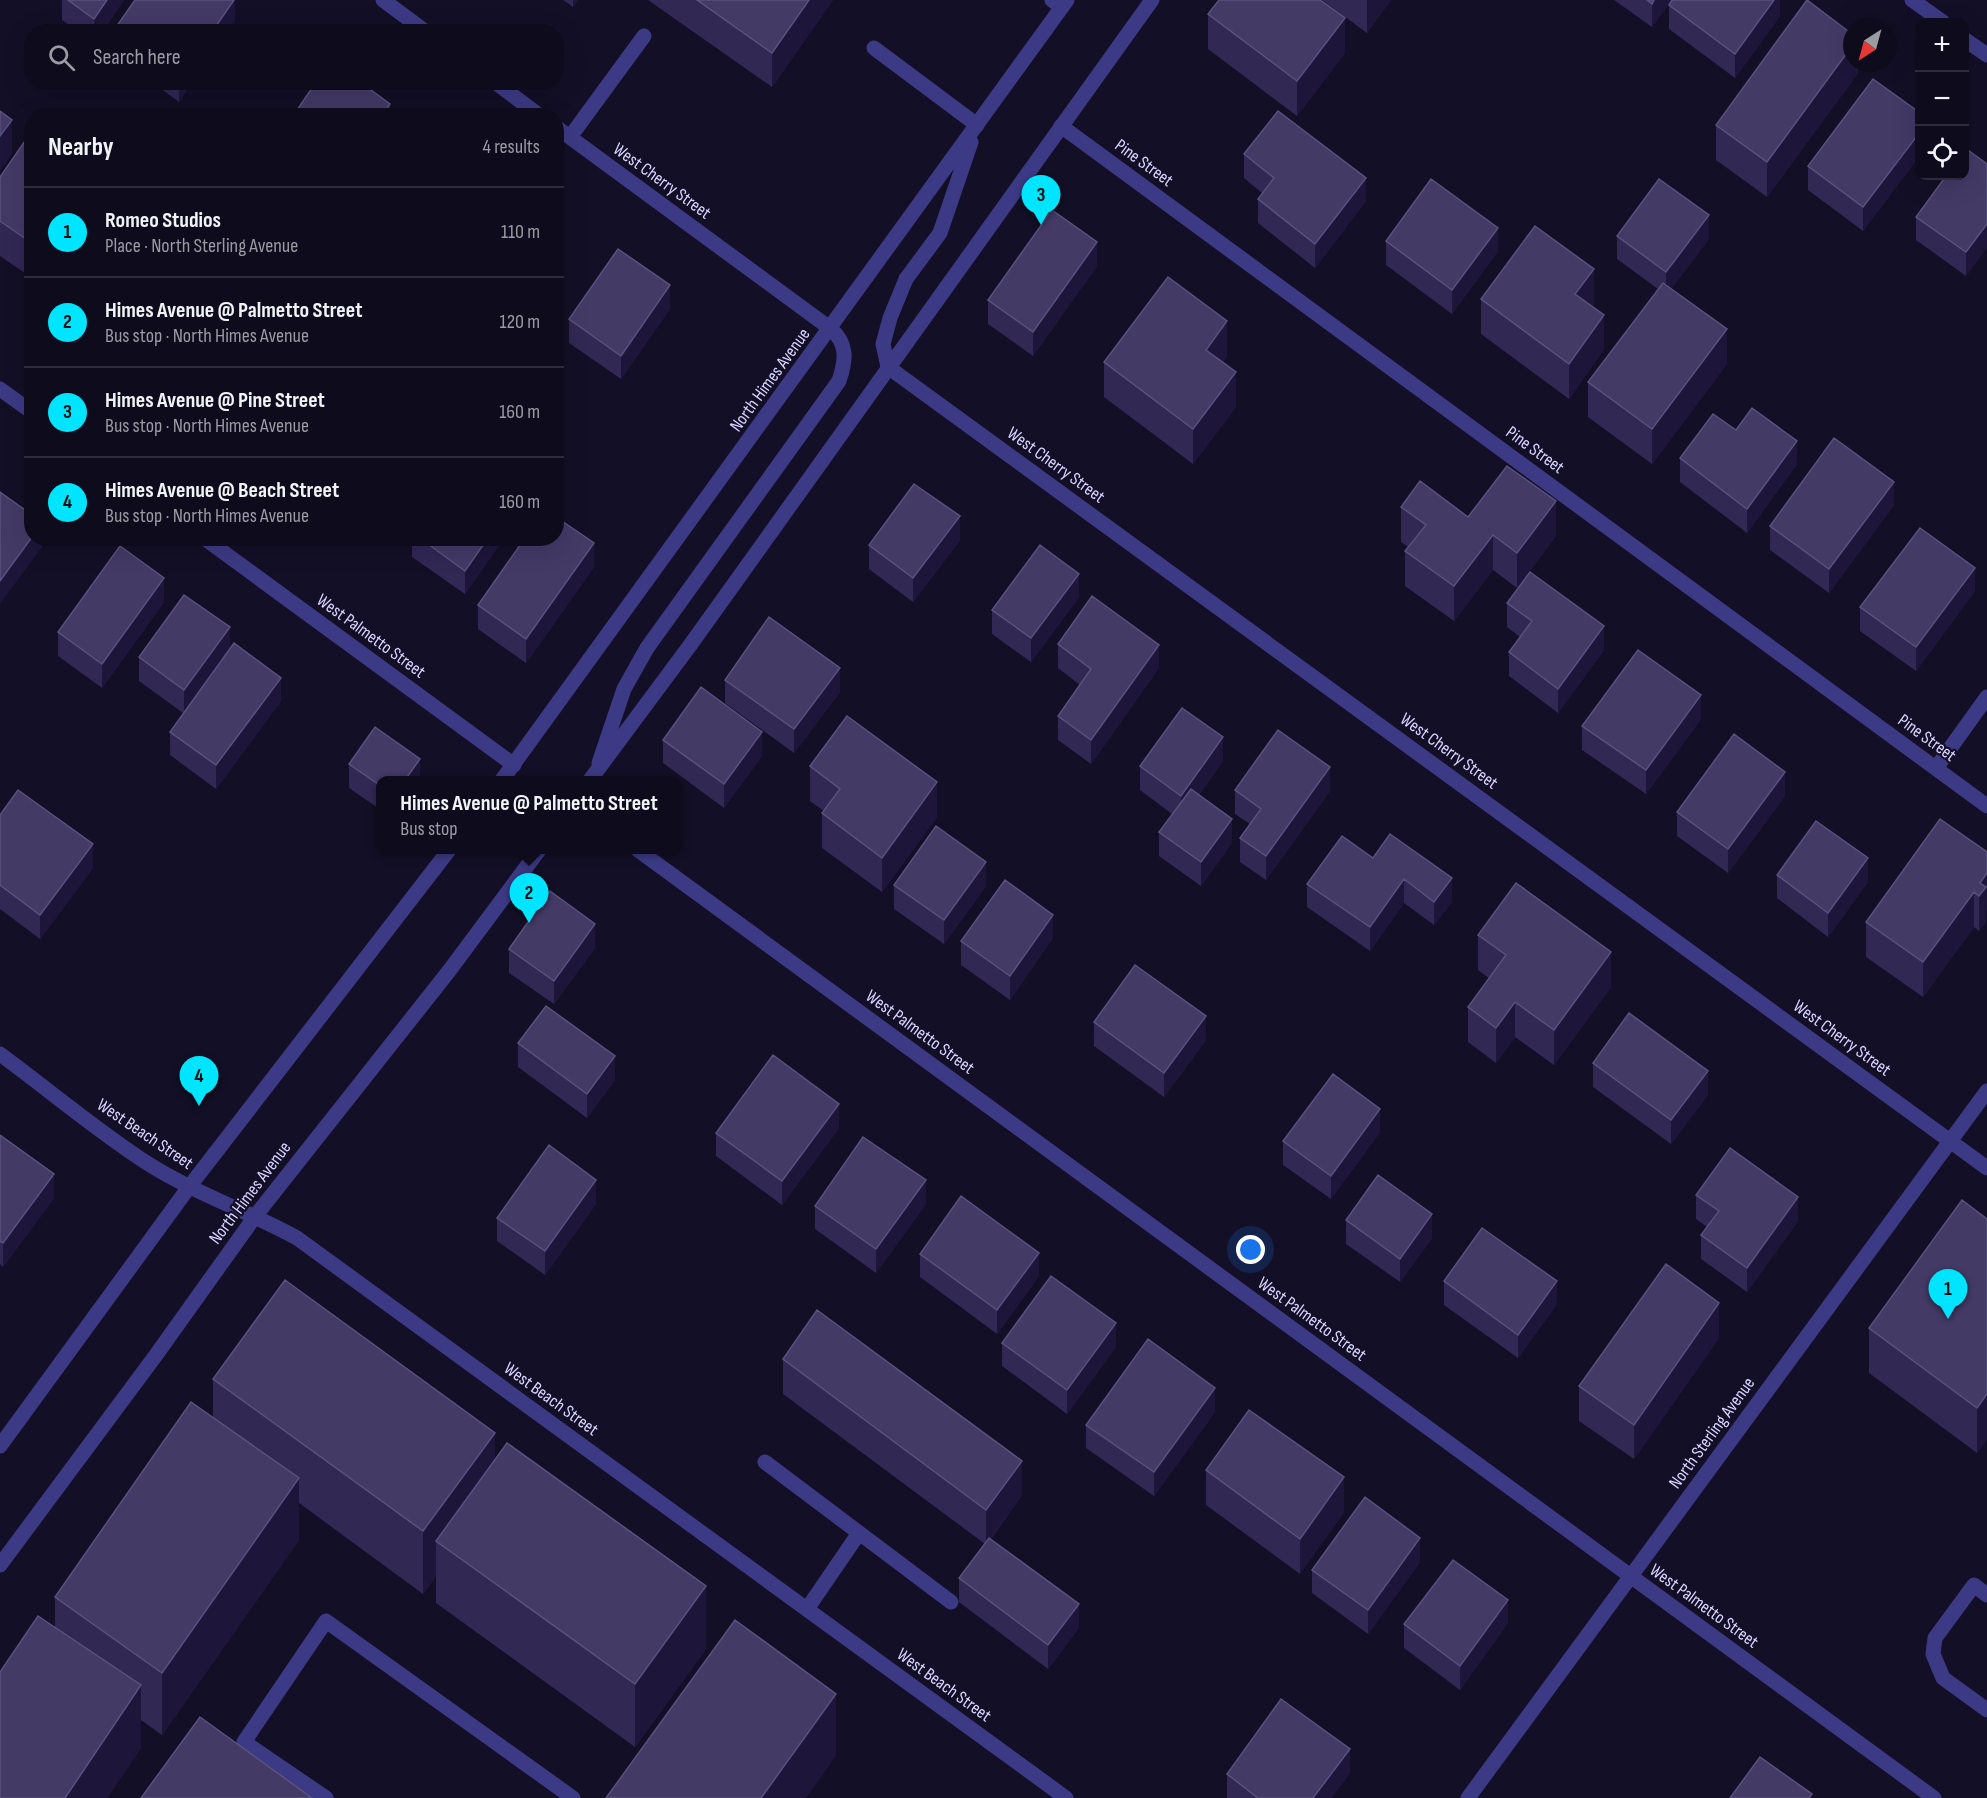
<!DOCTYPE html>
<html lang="en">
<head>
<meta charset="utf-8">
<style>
	:root { --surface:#0e0b1c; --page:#171425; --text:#f1f3f6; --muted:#9b9ba3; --line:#2e2b3b; --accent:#00e5ff }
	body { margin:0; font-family:"Sofia Sans Condensed",sans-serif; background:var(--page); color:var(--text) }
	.controls { position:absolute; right:18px; top:18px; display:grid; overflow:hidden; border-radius:12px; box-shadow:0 6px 24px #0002 }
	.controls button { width:54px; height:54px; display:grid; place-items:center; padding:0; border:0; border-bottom:2px solid var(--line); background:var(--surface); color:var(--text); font:30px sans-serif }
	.compass { position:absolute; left:1843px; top:18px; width:54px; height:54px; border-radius:50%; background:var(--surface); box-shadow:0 6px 24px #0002; rotate:216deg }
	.you { position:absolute; left:1251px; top:1250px; width:21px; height:21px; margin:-15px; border:4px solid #fff; border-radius:50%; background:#1a73e8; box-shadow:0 0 0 9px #1a73e833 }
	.badge { display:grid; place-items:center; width:39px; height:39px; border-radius:50%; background:var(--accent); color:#111; font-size:20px; font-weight:700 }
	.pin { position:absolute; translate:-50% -50px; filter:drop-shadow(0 2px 3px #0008) }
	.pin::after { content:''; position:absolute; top:32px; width:21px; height:18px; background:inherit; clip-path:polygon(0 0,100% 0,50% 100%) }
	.popup { position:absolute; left:376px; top:776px; width:306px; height:78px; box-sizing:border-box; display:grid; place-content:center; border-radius:12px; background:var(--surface); filter:drop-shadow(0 2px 4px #0005); font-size:20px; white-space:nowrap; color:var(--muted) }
	.popup b { font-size:22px; color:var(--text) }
	.popup::after { content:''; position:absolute; left:50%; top:100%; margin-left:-12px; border:12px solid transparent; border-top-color:var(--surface) }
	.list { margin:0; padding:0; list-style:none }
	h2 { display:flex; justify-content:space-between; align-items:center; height:78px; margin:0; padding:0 24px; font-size:26px }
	h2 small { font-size:20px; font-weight:400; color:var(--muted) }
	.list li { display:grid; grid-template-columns:39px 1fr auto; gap:18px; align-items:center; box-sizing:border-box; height:90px; padding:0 24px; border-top:2px solid var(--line) }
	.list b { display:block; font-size:22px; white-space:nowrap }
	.list p { margin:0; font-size:20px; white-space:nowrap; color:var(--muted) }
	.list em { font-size:20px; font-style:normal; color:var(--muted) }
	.icon { flex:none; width:33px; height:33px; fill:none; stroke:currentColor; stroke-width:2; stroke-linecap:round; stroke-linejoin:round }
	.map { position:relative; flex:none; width:1987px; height:1798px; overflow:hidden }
	.search { position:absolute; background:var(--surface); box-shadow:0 6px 24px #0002; left:24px; top:24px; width:540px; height:66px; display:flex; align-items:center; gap:15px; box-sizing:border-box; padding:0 21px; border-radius:24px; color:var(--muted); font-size:22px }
	.panel { position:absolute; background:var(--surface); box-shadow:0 6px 24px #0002; left:24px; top:108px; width:540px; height:438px; border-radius:24px }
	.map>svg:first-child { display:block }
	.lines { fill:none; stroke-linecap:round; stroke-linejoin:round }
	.service { stroke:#3d3a85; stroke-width:15 }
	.minor { stroke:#3d3a85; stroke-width:15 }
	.tertiary { stroke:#3d3a85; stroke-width:15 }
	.wall { fill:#312854 }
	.shaded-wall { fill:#1d163a }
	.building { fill:#433a66; stroke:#5a527e; stroke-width:1.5 }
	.labels { text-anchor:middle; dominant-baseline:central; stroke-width:4.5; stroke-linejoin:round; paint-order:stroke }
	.street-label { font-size:18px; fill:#d9d4ff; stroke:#130f26 }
</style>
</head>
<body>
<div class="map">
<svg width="1987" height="1798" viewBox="0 0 1987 1798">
	<rect width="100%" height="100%" fill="#130f26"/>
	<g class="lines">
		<!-- service -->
		<path class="service" d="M1052,0L1062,7
			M874,48L977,125
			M570,137L644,36
			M765,1462L951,1602
			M1987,1595L1974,1585L1935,1638L1933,1654L1943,1678L1987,1710
			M807,1609L859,1533
			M326,1798L244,1742L326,1621L573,1798"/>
		<!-- minor -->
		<path class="minor" d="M383,0L426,32
			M1912,0L1943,22
			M1964,39L1987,55
			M495,82L540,116
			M1061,126L1987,806
			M556,127L831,329
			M888,367L1987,1168
			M0,389L32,412
			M204,538L514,765
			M1936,768L1987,697
			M638,850L1934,1798
			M0,1054C49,1090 96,1130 147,1163C194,1193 248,1211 297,1238L1066,1798
			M1468,1798L1987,1091"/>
		<!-- tertiary -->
		<path class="tertiary" d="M888,367L883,344L890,318L906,279L940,233L971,142
			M599,763L624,689L647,648L839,381C846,360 848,344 831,329
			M502,780L1067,0
			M590,780L691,644L1152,0
			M0,1446L189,1187L449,850
			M0,1565L156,1355L256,1215L449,971L539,850"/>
	</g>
	<!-- wall -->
	<path class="wall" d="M62,0H124L102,32H79L62,20Z
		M563,0H578L573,7Z
		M648,0H833L772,87Z
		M1322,0H1391L1367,33Z
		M1614,0H1672L1652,27Z
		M1780,0V16L1735,78L1669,29V5Z
		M1208,14L1345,53L1297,116L1208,49Z
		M1858,63V73L1767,197L1716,160V125Z
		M152,82H192L179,102Z
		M1920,113V155L1863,231L1808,190V166Z
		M32,131V278L0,256V177Z
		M1244,154L1366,201L1315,268L1258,223V199L1262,193L1244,178Z
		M1987,164V247L1966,276L1916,240V217Z
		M1617,236L1709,239L1671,289L1727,364L1652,464L1588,417V382L1658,289L1617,259Z
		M1386,241L1498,251L1452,314L1386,265Z
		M1097,266L1033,356L988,324V300Z
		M1481,299L1594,304L1592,306L1604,349L1569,399L1481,334Z
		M670,309L621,379L569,343V319Z
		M1227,356L1223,362L1236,407L1193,464L1104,397V362Z
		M1736,430L1797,464L1747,533L1680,482V458Z
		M1894,505L1829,593L1770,550V526Z
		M1401,507L1556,536L1517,588L1493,570L1454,621L1405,586V551L1408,547L1401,542Z
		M412,538H504L465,594L412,557Z
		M960,540L913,602L869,569V545Z
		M594,567L526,663L478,629V605Z
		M1975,591L1916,671L1860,631V607Z
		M1079,597L1031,662L992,634V610Z
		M164,602L102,688L58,656V632Z
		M1507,603L1604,650L1558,713L1509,676V652L1520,637L1507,627Z
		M1058,644L1159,668L1091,764L1058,740V716L1080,685L1058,668Z
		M230,650L281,701L216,789L170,755V732L183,713L139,681V657Z
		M725,680L840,692L794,753L725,703Z
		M1701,719L1646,794L1582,750V726Z
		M663,740L762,756L724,808L663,763Z
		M1223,761L1199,795L1232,843L1201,886L1159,856V832L1172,814L1140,790V766Z
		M349,764L420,780H381V810L349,788Z
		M810,766L937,817L882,892L822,848V813L824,811L810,801Z
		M1235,790L1330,791L1266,880L1240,862V838L1250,824L1235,814Z
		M1785,796L1728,873L1677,836V812Z
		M0,815L93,868L40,939L0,909Z
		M1987,852V908L1986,910V922L1979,931L1974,927L1923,997L1866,957V922Z
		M1373,858L1452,902L1434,925L1404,903L1370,951L1307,907V884Z
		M1777,875L1868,882L1828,937L1777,898Z
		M894,885L986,886L944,944L894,909Z
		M1478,935L1611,987L1554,1065L1515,1037L1496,1063L1468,1042V1007L1489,978L1478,970Z
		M1053,938L1010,1000L961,965V941Z
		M595,948L554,1004L509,973V949Z
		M1094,1022L1206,1040L1164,1097L1094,1046Z
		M518,1043L615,1080L587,1118L518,1067Z
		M1593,1063L1708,1095L1671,1144L1593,1087Z
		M839,1128L782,1205L716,1156V1133Z
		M1380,1132L1331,1199L1283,1165V1141Z
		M0,1135L54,1198L3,1267L0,1264Z
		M1696,1195L1798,1221L1747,1292L1701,1259V1235L1707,1227L1696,1219Z
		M596,1204L545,1275L497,1241V1218Z
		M926,1204L876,1273L815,1229V1206Z
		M1987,1219V1439L1977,1453L1869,1373V1328Z
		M1346,1220L1432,1238L1400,1282L1346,1244Z
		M920,1254L1039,1276L997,1334L920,1277Z
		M1444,1281L1557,1304L1518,1358L1444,1305Z
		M1719,1338L1634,1459L1579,1421V1386Z
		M1002,1343L1116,1347L1067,1414L1002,1366Z
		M783,1359L1022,1495L991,1539L1079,1628L1048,1669L959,1602V1578L985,1544L783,1394Z
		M213,1379L495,1460L706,1649L635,1747L436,1603V1576L423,1594L299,1503V1540L162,1735L141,1720V1748L107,1798H0L55,1627V1597L213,1418Z
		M1215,1412L1154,1496L1086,1448V1425Z
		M1206,1470L1344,1512L1300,1574L1206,1505Z
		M1420,1562L1368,1634L1312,1593V1570Z
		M1508,1623L1460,1690L1404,1648V1624Z
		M1350,1773L1331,1798H1227V1774Z"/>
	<!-- shaded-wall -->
	<path class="shaded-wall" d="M107,0H124L102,32H94V19Z
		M234,0H235V22L228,32H212Z
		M573,0H578L573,7Z
		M809,0H833L772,87V53Z
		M1367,0H1391L1367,33Z
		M1654,0H1672L1652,27V4Z
		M1774,0H1780V16L1735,78V54Z
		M1345,18V53L1297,116V81Z
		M1852,46V63H1858V73L1767,197V162Z
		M179,82H192L179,102Z
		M390,104V116H382Z
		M12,120V154L0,171V136Z
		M1920,132V155L1863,231V207Z
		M1366,178V201L1315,268V244Z
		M1709,215V239L1666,296V272Z
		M1987,224V247L1966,276V252Z
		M1498,228V251L1452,314V290Z
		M1097,242V266L1033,356V332Z
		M1594,269V304L1575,328V294Z
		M670,285V309L621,379V356Z
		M1604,315V349L1569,399V364Z
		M1227,321V356L1206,385V350Z
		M1727,329V364L1652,464V429Z
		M1236,372V407L1193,464V429Z
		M1797,441V464L1747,533V509Z
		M1894,482V505L1829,593V569Z
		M1556,501V536L1517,588V553Z
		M960,516V540L913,602V578Z
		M1493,535V570L1454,621V586Z
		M32,537V538H42V547L0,604V581Z
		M488,538H504L465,594V571Z
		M594,543V567L526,663V639Z
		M1975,568V591L1916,671V647Z
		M1079,574V597L1031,662V638Z
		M164,578V602L102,688V664Z
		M1604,626V650L1558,713V689Z
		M230,627V651L184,714V690Z
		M1159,645V668L1091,764V740Z
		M840,668V692L794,753V729Z
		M281,678V701L216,789V765Z
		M1701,695V719L1646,794V770Z
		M762,732V756L724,808V784Z
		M1223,737V761L1181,820V796Z
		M420,759V780H405Z
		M1330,767V791L1266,880V856Z
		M1785,772V796L1728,873V849Z
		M937,782V817L882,892V858Z
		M1232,819V843L1201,886V862Z
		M93,844V868L40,939V915Z
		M1868,858V882L1828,937V913Z
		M986,862V886L944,944V920Z
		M1987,873V908L1986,910V922L1979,931V896L1980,883Z
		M1452,878V902L1434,925V902Z
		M1404,879V903L1370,951V927Z
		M1974,892V927L1923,997V962Z
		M1053,915V938L1010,1000V976Z
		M595,924V948L554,1004V981Z
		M1611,952V987L1554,1065V1030Z
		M1515,1002V1037L1496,1063V1028Z
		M1206,1016V1040L1164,1097V1073Z
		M615,1056V1080L587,1118V1094Z
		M1708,1071V1095L1671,1144V1120Z
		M839,1104V1128L782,1205V1181Z
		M1380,1109V1132L1331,1199V1176Z
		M54,1174V1198L3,1267V1243Z
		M596,1180V1204L545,1275V1251Z
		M926,1180V1204L876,1273V1249Z
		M1798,1197V1221L1747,1292V1268Z
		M1432,1214V1238L1400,1282V1259Z
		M1039,1253V1276L997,1334V1310Z
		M1557,1281V1304L1518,1358V1335Z
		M1719,1303V1338L1634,1459V1425Z
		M1116,1323V1347L1067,1414V1390Z
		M1215,1388V1412L1154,1496V1472Z
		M1987,1394V1439L1977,1453V1408Z
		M495,1433V1495L436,1541V1576L423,1594V1531Z
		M1022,1461V1495L986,1545V1510Z
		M1344,1477V1512L1300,1574V1539Z
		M299,1478V1540L162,1735V1673Z
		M1420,1538V1562L1368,1634V1610Z
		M706,1586V1649L635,1747V1684Z
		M1508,1600V1623L1460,1690V1666Z
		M1079,1604V1628L1048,1669V1645Z
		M141,1685V1748L107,1798H65Z
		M836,1694V1756L806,1798H761Z
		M1350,1749V1773L1331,1798H1313Z"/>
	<!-- building -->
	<path class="building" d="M68,0H107L94,19Z
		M135,0H234L212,32H116L114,30Z
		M697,0H809L772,53Z
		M1219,0H1320L1345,18L1297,81L1208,14Z
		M1647,0H1654L1652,4Z
		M1672,0H1774L1735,54L1669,5Z
		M1807,0L1852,34V46L1767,162L1716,125Z
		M1873,79L1920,113V132L1863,207L1808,166Z
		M316,82H360L390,104L382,116H293Z
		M0,111L12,120L0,136Z
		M1278,111L1366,178L1315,244L1258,199L1274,178L1244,154Z
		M32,131V243L0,221V177Z
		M1965,148L1987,164V224L1966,252L1916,217L1946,176H1965Z
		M1431,179L1498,228L1452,290L1386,241Z
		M1659,179L1709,215L1666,272L1617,236Z
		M1052,210L1097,242L1033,332L988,300Z
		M1535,226L1594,269L1575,294L1604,315L1569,364L1481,299Z
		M618,249L670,285L621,356L569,319Z
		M1168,277L1227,321L1206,350L1236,372L1193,429L1104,362Z
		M1663,283L1727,329L1652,429L1588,382Z
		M1752,408L1797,441L1747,509L1680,458L1713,414L1736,430Z
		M1834,438L1894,482L1829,569L1770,526Z
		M1507,466L1556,501L1517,553L1493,535L1454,586L1405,551L1426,525L1401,507L1420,481L1468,517Z
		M914,484L960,516L913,578L869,545Z
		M0,492L32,515V537L0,581Z
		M556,517L594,543L526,639L478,605L525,538H556Z
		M1920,528L1975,568L1916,647L1860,607Z
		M420,538H488L465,571Z
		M1040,545L1079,574L1031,638L992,610Z
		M120,546L164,578L102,664L58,632Z
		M1530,572L1604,626L1558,689L1509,652L1532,621L1507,603Z
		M184,595L230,627L184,690L139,657Z
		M1092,596L1159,645L1091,740L1058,716L1091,669L1058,644Z
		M769,617L840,668L794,729L725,680Z
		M234,643L281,678L216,765L170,732Z
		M1638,650L1701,695L1646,770L1582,726Z
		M701,687L762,732L724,784L663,740Z
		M1182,708L1223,737L1181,796L1140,766Z
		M847,716L937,782L882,858L822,813L840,789L810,766Z
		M375,727L420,759L405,780H381V786L349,764Z
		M1278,730L1330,767L1266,856L1240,838L1261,809L1235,790Z
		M1734,734L1785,772L1728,849L1677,812Z
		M1191,789L1232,819L1201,862L1159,832Z
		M18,790L93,844L40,915L0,885V815Z
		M1940,819L1987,852V873L1980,883L1986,887L1979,896L1974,892L1923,962L1866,922Z
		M1816,821L1868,858L1828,913L1777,875Z
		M936,826L986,862L944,920L894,885Z
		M1390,834L1452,878L1434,902L1404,879L1370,927L1307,884L1342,836L1373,858Z
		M1005,880L1053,915L1010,976L961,941Z
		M1516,883L1611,952L1554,1030L1515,1002L1496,1028L1468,1007L1506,955L1478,935Z
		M550,891L595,924L554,981L509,949Z
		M1135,965L1206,1016L1164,1073L1094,1022Z
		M546,1006L615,1056L587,1094L518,1043Z
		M1629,1013L1708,1071L1671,1120L1593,1063Z
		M773,1055L839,1104L782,1181L716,1133Z
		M1333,1074L1380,1109L1331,1176L1283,1141Z
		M0,1135L54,1174L3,1243L0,1241Z
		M863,1137L926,1180L876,1249L815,1206Z
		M549,1145L596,1180L545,1251L497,1218Z
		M1730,1148L1798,1197L1747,1268L1701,1235L1719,1211L1696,1195Z
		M1378,1175L1432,1214L1400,1259L1346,1220Z
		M961,1196L1039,1253L997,1310L920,1254Z
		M1962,1200L1987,1219V1394L1977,1408L1869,1328Z
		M1482,1228L1557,1281L1518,1335L1444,1281Z
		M1666,1264L1719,1303L1634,1425L1579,1386Z
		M1051,1276L1116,1323L1067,1390L1002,1343Z
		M285,1280L495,1433L423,1531L213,1379Z
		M817,1310L1022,1461L986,1510L783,1359Z
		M1148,1339L1215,1388L1154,1472L1086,1425Z
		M191,1402L299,1478L162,1673L55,1597Z
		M1249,1410L1344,1477L1300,1539L1206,1470Z
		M507,1443L706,1586L635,1684L436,1541Z
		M1365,1497L1420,1538L1368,1610L1312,1570Z
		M989,1538L1079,1604L1048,1645L959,1578Z
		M1453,1560L1508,1600L1460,1666L1404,1624Z
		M38,1616L141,1685L65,1798H0V1672Z
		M735,1620L836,1694L761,1798H606Z
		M1281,1699L1350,1749L1313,1798H1258L1227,1774Z
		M200,1717L312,1798H141Z
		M1760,1757L1812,1794L1809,1798H1730Z"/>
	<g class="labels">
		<!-- street labels -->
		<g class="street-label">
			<text transform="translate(1144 163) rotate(36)">Pine Street</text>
			<text transform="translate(662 181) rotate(36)">West Cherry Street</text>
			<text transform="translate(770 380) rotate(-54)">North Himes Avenue</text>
			<text transform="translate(1535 450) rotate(36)">Pine Street</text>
			<text transform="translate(1056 465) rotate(36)">West Cherry Street</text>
			<text transform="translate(371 636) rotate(36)">West Palmetto Street</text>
			<text transform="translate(1927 738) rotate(36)">Pine Street</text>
			<text transform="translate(1449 751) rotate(36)">West Cherry Street</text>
			<text transform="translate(920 1032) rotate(36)">West Palmetto Street</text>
			<text transform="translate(1842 1038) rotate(36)">West Cherry Street</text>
			<text transform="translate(145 1134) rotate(34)">West Beach Street</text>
			<text transform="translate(250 1193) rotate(-53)">North Himes Avenue</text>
			<text transform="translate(1312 1319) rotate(36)">West Palmetto Street</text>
			<text transform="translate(551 1399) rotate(36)">West Beach Street</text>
			<text transform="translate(1712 1433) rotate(-54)">North Sterling Avenue</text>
			<text transform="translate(1704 1606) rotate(36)">West Palmetto Street</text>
			<text transform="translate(944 1685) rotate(36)">West Beach Street</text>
		</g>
	</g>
</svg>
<div class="controls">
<button>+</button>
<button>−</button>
<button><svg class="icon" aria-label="locate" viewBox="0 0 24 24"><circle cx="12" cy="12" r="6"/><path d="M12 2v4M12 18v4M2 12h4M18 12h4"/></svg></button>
</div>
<svg class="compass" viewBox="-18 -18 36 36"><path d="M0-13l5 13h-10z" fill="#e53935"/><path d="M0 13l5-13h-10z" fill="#9b9ba3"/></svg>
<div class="you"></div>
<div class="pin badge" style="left:1948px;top:1319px">1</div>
<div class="pin badge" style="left:529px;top:923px">2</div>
<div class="popup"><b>Himes Avenue @ Palmetto Street</b>Bus stop</div>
<div class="pin badge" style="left:1041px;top:225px">3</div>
<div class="pin badge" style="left:199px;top:1106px">4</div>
<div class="search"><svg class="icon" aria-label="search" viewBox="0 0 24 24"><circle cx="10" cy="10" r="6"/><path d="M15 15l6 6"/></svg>Search here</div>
<section class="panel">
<h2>Nearby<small>4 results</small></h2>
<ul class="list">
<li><span class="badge">1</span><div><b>Romeo Studios</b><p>Place · North Sterling Avenue</p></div><em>110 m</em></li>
<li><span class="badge">2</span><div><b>Himes Avenue @ Palmetto Street</b><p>Bus stop · North Himes Avenue</p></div><em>120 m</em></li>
<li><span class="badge">3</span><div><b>Himes Avenue @ Pine Street</b><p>Bus stop · North Himes Avenue</p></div><em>160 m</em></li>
<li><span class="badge">4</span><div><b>Himes Avenue @ Beach Street</b><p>Bus stop · North Himes Avenue</p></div><em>160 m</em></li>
</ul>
</section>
</div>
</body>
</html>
